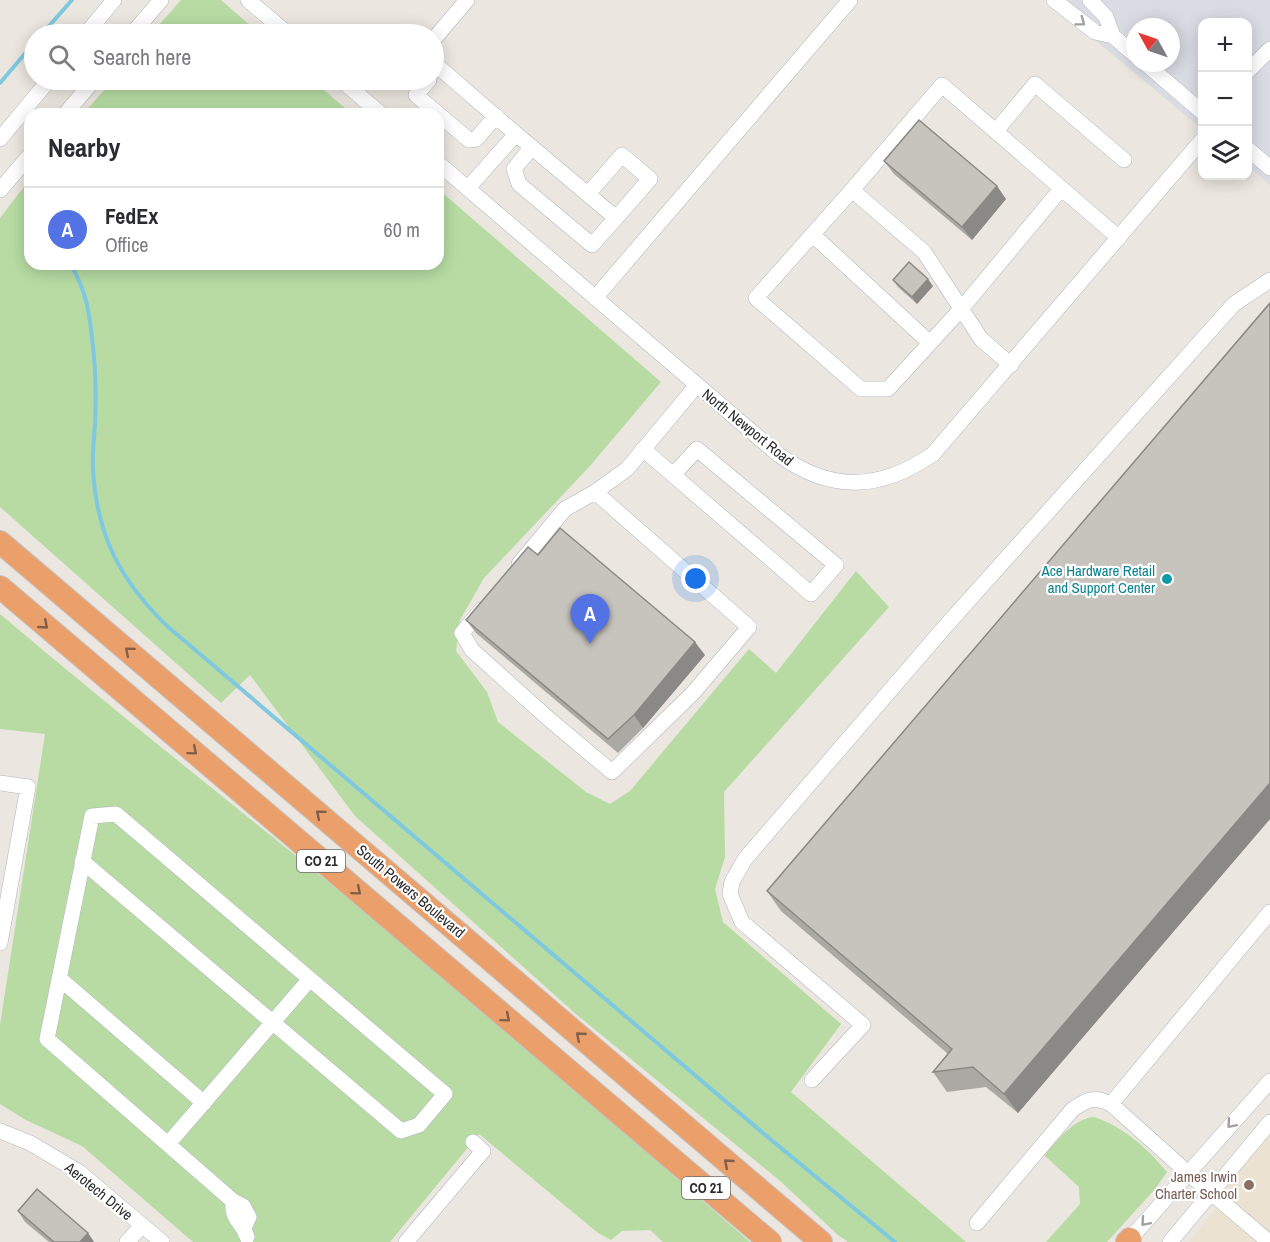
<!DOCTYPE html>
<html lang="en">
<head>
<meta charset="utf-8">
<style>
	:root { --surface:#fff; --page:#f2f2f3; --text:#2b2b33; --muted:#7c7c81; --line:#e1e1e2; --accent:#5372e4 }
	body { margin:0; font-family:"Archivo Narrow",sans-serif; background:var(--page); color:var(--text) }
	.controls { position:absolute; right:18px; top:18px; display:grid; overflow:hidden; border-radius:12px; box-shadow:0 3px 15px #0003 }
	.controls button { width:54px; height:54px; display:grid; place-items:center; padding:0; border:0; border-bottom:2px solid var(--line); background:var(--surface); color:var(--text); font:30px sans-serif }
	.compass { position:absolute; left:1126px; top:18px; width:54px; height:54px; border-radius:50%; background:var(--surface); box-shadow:0 3px 15px #0003; rotate:310deg }
	.you { position:absolute; left:696px; top:579px; width:21px; height:21px; margin:-15px; border:4px solid #fff; border-radius:50%; background:#1a73e8; box-shadow:0 0 0 9px #1a73e833 }
	.badge { display:grid; place-items:center; width:39px; height:39px; border-radius:50%; background:var(--accent); color:#fff; font-size:20px; font-weight:700 }
	.pin { position:absolute; translate:-50% -50px; filter:drop-shadow(0 2px 3px #0008) }
	.pin::after { content:''; position:absolute; top:32px; width:21px; height:18px; background:inherit; clip-path:polygon(0 0,100% 0,50% 100%) }
	.list { margin:0; padding:0; list-style:none }
	h2 { display:flex; justify-content:space-between; align-items:center; height:78px; margin:0; padding:0 24px; font-size:26px }
	h2 small { font-size:20px; font-weight:400; color:var(--muted) }
	.list li { display:grid; grid-template-columns:39px 1fr auto; gap:18px; align-items:center; box-sizing:border-box; height:84px; padding:0 24px; border-top:2px solid var(--line) }
	.list b { display:block; font-size:22px; white-space:nowrap }
	.list p { margin:0; font-size:20px; white-space:nowrap; color:var(--muted) }
	.list em { font-size:20px; font-style:normal; color:var(--muted) }
	.icon { flex:none; width:33px; height:33px; fill:none; stroke:currentColor; stroke-width:2; stroke-linecap:round; stroke-linejoin:round }
	.map { position:relative; flex:none; width:1270px; height:1242px; overflow:hidden }
	.search { position:absolute; background:var(--surface); box-shadow:0 3px 15px #0003; left:24px; top:24px; width:420px; height:66px; display:flex; align-items:center; gap:15px; box-sizing:border-box; padding:0 21px; border-radius:33px; color:var(--muted); font-size:22px }
	.panel { position:absolute; background:var(--surface); box-shadow:0 3px 15px #0003; left:24px; top:108px; width:420px; height:162px; border-radius:18px }
	.map>svg:first-child { display:block }
	.education { fill:#ebe2d1 }
	.airport { fill:#dadce4; fill-rule:evenodd }
	.green { fill:#b7dba3 }
	.lines { fill:none; stroke-linecap:round; stroke-linejoin:round }
	.stream { stroke:#7fc9e0; stroke-width:4 }
	.minor-casing { stroke:#b3b5bd; stroke-width:16 }
	.highway-casing { stroke:#c4c4c4; stroke-width:24 }
	.minor { stroke:#fff; stroke-width:15 }
	.highway { stroke:#eb9f6b; stroke-width:22 }
	.wall { fill:#aba9a3 }
	.shaded-wall { fill:#8b8985 }
	.building { fill:#c7c4be; stroke:#8b8985; stroke-width:1.5 }
	.oneway { stroke:#a0a0a0 }
	.oneway2 { stroke:#815f48 }
	.culture-dot { fill:#0f9aa8; stroke:#fff; stroke-width:2 }
	.education-dot { fill:#8d6e63; stroke:#fff; stroke-width:2 }
	.labels { text-anchor:middle; dominant-baseline:central; stroke-width:4.5; stroke-linejoin:round; paint-order:stroke }
	.shield { fill:#fff; stroke:#6b6b6b; stroke-width:1.5 }
	.shield-label { font-size:14px; font-weight:bold; fill:#2b2b2b }
	.street-label { font-size:15px; fill:#2b2b2b; stroke:#fff }
	.culture-label { font-size:15px; fill:#0d838f; stroke:#fff; text-anchor:end }
	.education-label { font-size:15px; fill:#785e54; stroke:#fff; text-anchor:end }
</style>
</head>
<body>
<div class="map">
<svg width="1270" height="1242" viewBox="0 0 1270 1242">
	<rect width="100%" height="100%" fill="#ebe6df"/>
	<!-- education -->
	<path class="education" d="M1270,1132V1242H1189L1228,1194L1229,1182Z"/>
	<!-- airport -->
	<path class="airport" d="M1047,0H1270V185L1248,166V22H1202V129ZM1135,27H1171V63H1135Z"/>
	<!-- green -->
	<path class="green" d="M181,0H221L260,34H151Z
		M113,80H312L352,114H83Z
		M30,179V264H438V189L661,382L589,467L484,578L460,620L456,651L487,692L498,722L586,792L610,804L630,791L749,649L776,673L856,571L889,607L724,792L725,857L715,889L723,922L841,1024L791,1092L966,1242H848L838,1235L779,1180L577,1015L355,816L250,675L221,703L0,507V218Z
		M0,614C159,749 324,875 483,1010C573,1086 661,1165 750,1242H663L650,1230L622,1231L611,1240L598,1233L479,1134L390,1242H193L82,1146L26,1120L0,1104V1025L45,734L0,729Z
		M1094,1117C1124,1127 1148,1149 1167,1172L1155,1189L1107,1242H1046L1080,1204L1079,1187L1044,1155C1058,1140 1073,1119 1094,1117Z"/>
	<g class="lines">
		<!-- stream -->
		<path class="stream" d="M42,34L72,0
			M0,83L34,43
			M70,264C87,290 90,317 93,347C96,372 96,398 95,424C94,439 92,455 93,470C97,536 120,580 167,626L764,1134L895,1242"/>
		<!-- minor casing -->
		<g class="minor-casing">
			<path id="minor" d="M248,0L288,34
				M1054,0L1095,32L1113,36L1135,55
				M1090,0L1106,17L1113,36
				M86,34L114,0
				M132,34L161,0
				M434,39L467,0
				M434,63L516,134L468,188
				M1145,63L1202,112
				M1248,71L1270,49
				M341,80L381,114
				M429,80L416,95L469,140L476,139L496,116
				M65,114L94,80
				M996,131L1035,84L1124,160
				M516,134L616,218L650,179L622,155L588,194
				M0,139L49,80
				M532,147L514,169L519,184L592,245L616,218
				M1248,149L1270,168
				M438,163L779,455C832,493 881,490 933,454L1202,140
				M0,190L30,155
				M852,190L756,298L861,389H888L962,308L1061,189
				M813,235L930,343
				M595,298L850,0
				M1011,365L981,339L924,252L852,190L942,85L1119,238
				M643,449L811,594L836,565L697,449L674,474
				M519,564L565,509L595,492L627,469L697,385
				M481,610L462,633L472,650L550,720L612,772L693,693L749,627L595,492
				M0,783L28,787L0,943
				M82,861L401,1131L419,1125L445,1094L116,814L92,816L47,1039L233,1201
				M59,978L204,1103
				M812,1080L863,1025L742,922L730,894L732,882L745,859L943,629L1234,304L1270,280
				M1111,1104L1270,912
				M0,1131L30,1143L79,1172L162,1242
				M168,1144L310,979
				M977,1223L1072,1110C1087,1099 1094,1096 1111,1104L1188,1173L1269,1242
				M244,1228L249,1217L243,1206L233,1201C231,1221 242,1220 247,1237
				M1130,1239L1270,1081
				M127,1242L142,1226
				M406,1242L483,1151L473,1142
				M1170,1242L1270,1122"/>
		</g>
		<!-- highway casing -->
		<g class="highway-casing">
			<path id="highway" d="M0,542L821,1242
				M0,587L770,1242
				M1127,1242L1130,1239"/>
		</g>
		<!-- minor -->
		<use href="#minor" class="minor"/>
		<!-- highway -->
		<use href="#highway" class="highway"/>
	</g>
	<!-- wall -->
	<path class="wall" d="M884,161L1006,199L972,240L894,174Z
		M893,280L933,286L917,304L898,287Z
		M1270,303V819L1018,1113L986,1087L947,1092L933,1072L948,1054L781,911L767,891Z
		M538,555L705,655L643,728L618,753L476,633L466,620Z
		M18,1211L88,1233L94,1242H49L25,1222Z"/>
	<!-- shaded-wall -->
	<path class="shaded-wall" d="M997,186L1006,199L972,240L962,227Z
		M928,279L933,286L917,304L912,297Z
		M695,642L705,655L643,728L634,715Z
		M1270,783V819L1018,1113L1004,1094Z
		M88,1233L94,1242H80Z"/>
	<!-- building -->
	<path class="building" d="M919,120L997,186L962,227L884,161Z
		M909,262L928,279L912,297L893,280Z
		M1270,303V783L1004,1094L973,1067L933,1072L952,1049L767,891Z
		M560,528L695,642L634,715L608,739L466,620L528,547L538,555Z
		M37,1189L88,1233L80,1242H54L18,1211Z"/>
	<!-- one-way arrows -->
	<defs><path id="oneway-chevron" d="M-2-3.5L2.5 0L-2 3.5" fill="none" stroke-width="1.6" stroke-linecap="round" stroke-linejoin="round" transform="scale(1.5)"/></defs>
	<g class="oneway">
		<use href="#oneway-chevron" transform="translate(1081 22) rotate(37)"/>
		<use href="#oneway-chevron" transform="translate(1231 1124) rotate(131)"/>
		<use href="#oneway-chevron" transform="translate(1145 1222) rotate(131)"/>
	</g>
	<g class="oneway2">
		<use href="#oneway-chevron" transform="translate(44 625) rotate(41)"/>
		<use href="#oneway-chevron" transform="translate(129 651) rotate(-140)"/>
		<use href="#oneway-chevron" transform="translate(193 751) rotate(40)"/>
		<use href="#oneway-chevron" transform="translate(320 814) rotate(-140)"/>
		<use href="#oneway-chevron" transform="translate(357 891) rotate(40)"/>
		<use href="#oneway-chevron" transform="translate(506 1018) rotate(40)"/>
		<use href="#oneway-chevron" transform="translate(580 1036) rotate(-139)"/>
		<use href="#oneway-chevron" transform="translate(728 1163) rotate(-139)"/>
	</g>
	<!-- markers -->
	<circle class="culture-dot" cx="1167" cy="579" r="6"/>
	<circle class="education-dot" cx="1249" cy="1185" r="6"/>
	<g class="labels">
		<!-- shield labels -->
		<g class="shield">
			<rect x="297" y="850" width="48" height="22" rx="4.5"/>
			<rect x="682" y="1177" width="48" height="22" rx="4.5"/>
		</g>
		<g class="shield-label">
			<text x="321" y="861">CO 21</text>
			<text x="706" y="1188">CO 21</text>
		</g>
		<!-- street labels -->
		<g class="street-label">
			<text transform="translate(748 427) rotate(39)">North Newport Road</text>
			<text transform="translate(411 891) rotate(40)">South Powers Boulevard</text>
			<text transform="translate(99 1191) rotate(39)">Aerotech Drive</text>
		</g>
		<!-- culture labels -->
		<g class="culture-label">
			<text x="1155" y="570">Ace Hardware Retail<tspan x="1155" dy="17">and Support Center</tspan></text>
		</g>
		<!-- education labels -->
		<g class="education-label">
			<text x="1237" y="1176">James Irwin<tspan x="1237" dy="17">Charter School</tspan></text>
		</g>
	</g>
</svg>
<div class="controls">
<button>+</button>
<button>−</button>
<button><svg class="icon" aria-label="layers" viewBox="0 0 24 24"><path d="M12 4l9 5-9 5-9-5zM3 14l9 5 9-5"/></svg></button>
</div>
<svg class="compass" viewBox="-18 -18 36 36"><path d="M0-13l5 13h-10z" fill="#e53935"/><path d="M0 13l5-13h-10z" fill="#7c7c81"/></svg>
<div class="you"></div>
<div class="pin badge" style="left:590px;top:644px">A</div>
<div class="search"><svg class="icon" aria-label="search" viewBox="0 0 24 24"><circle cx="10" cy="10" r="6"/><path d="M15 15l6 6"/></svg>Search here</div>
<section class="panel">
<h2>Nearby<small></small></h2>
<ul class="list">
<li><span class="badge">A</span><div><b>FedEx</b><p>Office</p></div><em>60 m</em></li>
</ul>
</section>
</div>
</body>
</html>
